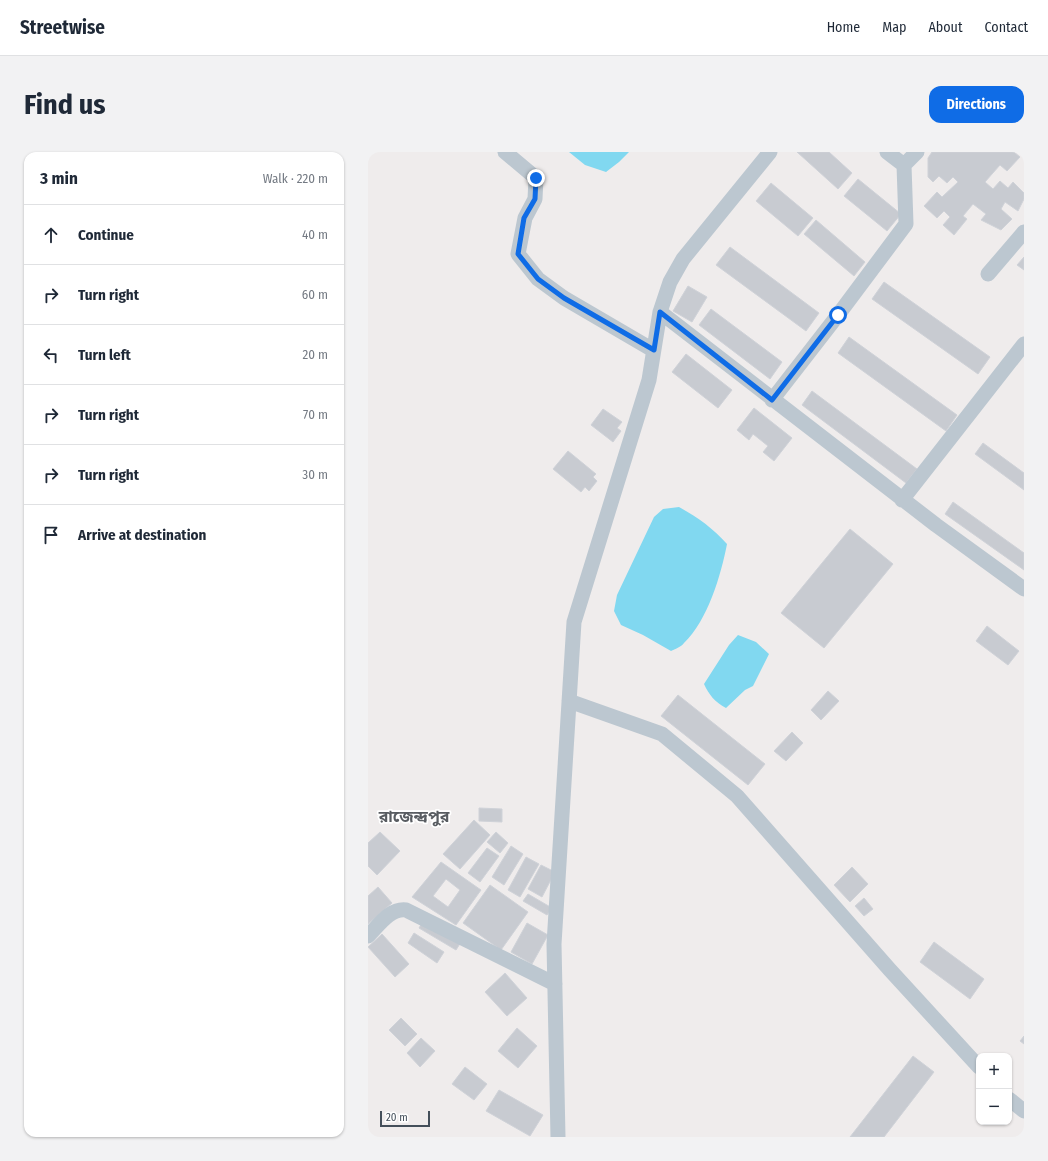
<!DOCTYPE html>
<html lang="en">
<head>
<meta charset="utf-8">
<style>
	:root { --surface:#fff; --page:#f2f2f3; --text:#1f2937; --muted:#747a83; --line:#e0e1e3; --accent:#0f6ce6 }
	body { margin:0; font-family:"Fira Sans Condensed","Noto Sans Bengali",sans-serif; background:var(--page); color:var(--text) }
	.controls { position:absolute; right:12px; bottom:12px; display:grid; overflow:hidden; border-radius:8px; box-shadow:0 1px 3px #0004 }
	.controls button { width:36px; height:36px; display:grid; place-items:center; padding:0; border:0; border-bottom:1px solid var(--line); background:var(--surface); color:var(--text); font:20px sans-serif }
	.scale { position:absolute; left:12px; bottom:10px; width:50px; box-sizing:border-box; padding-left:4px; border:2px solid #444f5a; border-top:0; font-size:11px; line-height:14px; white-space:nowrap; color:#444f5a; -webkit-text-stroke:3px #fff; paint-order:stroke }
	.stop { position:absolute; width:12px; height:12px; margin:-9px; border:3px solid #0f6ce6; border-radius:50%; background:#fff }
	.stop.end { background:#0f6ce6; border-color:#fff; box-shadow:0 1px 4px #0008 }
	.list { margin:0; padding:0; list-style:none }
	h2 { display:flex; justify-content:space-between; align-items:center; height:52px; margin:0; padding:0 16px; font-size:17px }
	h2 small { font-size:13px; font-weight:400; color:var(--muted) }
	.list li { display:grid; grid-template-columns:26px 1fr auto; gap:12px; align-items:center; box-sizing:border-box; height:60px; padding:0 16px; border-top:1px solid var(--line) }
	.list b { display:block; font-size:15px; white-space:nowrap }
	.list em { font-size:13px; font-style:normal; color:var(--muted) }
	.icon { flex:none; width:22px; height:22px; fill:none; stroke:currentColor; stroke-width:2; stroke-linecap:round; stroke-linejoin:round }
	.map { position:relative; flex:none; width:656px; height:985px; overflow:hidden; border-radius:12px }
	header { display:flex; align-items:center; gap:24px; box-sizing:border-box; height:56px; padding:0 20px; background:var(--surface); border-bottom:1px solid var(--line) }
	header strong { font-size:19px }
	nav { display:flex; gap:22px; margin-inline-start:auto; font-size:14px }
	.intro { display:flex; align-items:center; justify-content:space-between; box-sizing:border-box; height:96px; padding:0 24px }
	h1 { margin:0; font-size:28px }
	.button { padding:10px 18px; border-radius:12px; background:var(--accent); color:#fff; font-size:14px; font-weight:700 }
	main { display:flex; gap:24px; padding:0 24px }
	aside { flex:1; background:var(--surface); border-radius:12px; box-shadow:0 1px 3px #0004 }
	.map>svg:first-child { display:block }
	.water { fill:#81d8f0 }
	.building { fill:#c8cbd1; stroke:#cfd2d8; fill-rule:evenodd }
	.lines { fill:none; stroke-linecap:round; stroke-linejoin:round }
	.street { stroke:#bcc7d0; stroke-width:15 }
	.route { stroke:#0f6ce6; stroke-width:5 }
	.labels { text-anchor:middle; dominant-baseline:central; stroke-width:3.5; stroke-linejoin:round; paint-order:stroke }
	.district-label { font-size:16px; font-weight:bold; fill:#585c61; stroke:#fff }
</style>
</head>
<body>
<header>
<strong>Streetwise</strong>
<nav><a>Home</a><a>Map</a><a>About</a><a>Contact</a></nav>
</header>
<div class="intro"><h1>Find us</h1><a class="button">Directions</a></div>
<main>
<aside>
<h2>3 min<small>Walk · 220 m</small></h2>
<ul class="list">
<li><svg class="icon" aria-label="ahead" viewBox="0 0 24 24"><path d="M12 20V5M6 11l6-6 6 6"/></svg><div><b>Continue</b></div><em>40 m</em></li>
<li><svg class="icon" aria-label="right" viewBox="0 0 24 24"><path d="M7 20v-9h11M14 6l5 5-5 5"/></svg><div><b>Turn right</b></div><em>60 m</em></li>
<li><svg class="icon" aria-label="left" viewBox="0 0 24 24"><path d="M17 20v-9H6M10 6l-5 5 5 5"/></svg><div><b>Turn left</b></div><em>20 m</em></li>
<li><svg class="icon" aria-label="right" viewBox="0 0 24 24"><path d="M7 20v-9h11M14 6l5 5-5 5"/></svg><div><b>Turn right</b></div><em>70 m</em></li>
<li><svg class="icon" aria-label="right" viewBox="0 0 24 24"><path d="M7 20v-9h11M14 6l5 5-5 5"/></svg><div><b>Turn right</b></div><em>30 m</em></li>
<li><svg class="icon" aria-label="arrive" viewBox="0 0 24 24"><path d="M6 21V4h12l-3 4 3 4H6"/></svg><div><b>Arrive at destination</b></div></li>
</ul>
</aside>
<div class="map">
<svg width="656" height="985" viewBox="0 0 656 985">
	<rect width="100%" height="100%" fill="#efecec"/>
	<!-- water -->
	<path class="water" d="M201,0H261L251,10L238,20L217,13Z
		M311,355C329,365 345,376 359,392C353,423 340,468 316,491C313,495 307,497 303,499L275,483L253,473L246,459L249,443L286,365L295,357Z
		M370,483L388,490L401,502L385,534L377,538L358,556C347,550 341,543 336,532L361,493Z"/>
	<!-- building -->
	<path class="building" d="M429,0H461L484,21L470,37Z
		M564,0H646L652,5L639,19L632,13L617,30L625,37L632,29L640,36L645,30L656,41V47L650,59L637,50L633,57L644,67L633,78L613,68L618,62L605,52L595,64L599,67L586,83L575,73L582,65L576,59L569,66L556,54L569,40L574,45L590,30L585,25L579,31L571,24L565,30L560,25V6Z
		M490,27L533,62L519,79L476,44Z
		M403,31L445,66L430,84L388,49Z
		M448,68L497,110L486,124L436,82Z
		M362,95L451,161L438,179L348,113Z
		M656,105V118L649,113Z
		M516,130L622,205L610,222L504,147Z
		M320,134L339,145L324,170L305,159Z
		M343,157L414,210L402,227L331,173Z
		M481,185L589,263L578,279L470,201Z
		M318,202L364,238L350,256L304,220Z
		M444,239L549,317L538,331L434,253Z
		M386,256L424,286L406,309L395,300L400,294L385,282L381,288L369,278Z
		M235,257L254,270L249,276L253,279L245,290L223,273Z
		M615,291L656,321V338L607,302Z
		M200,299L228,322L225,325L229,329L221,339L217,335L213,340L185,317Z
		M585,350L656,401V418L577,362Z
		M482,377L525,412L456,496L413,461Z
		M619,474L651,499L640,513L608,489Z
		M460,539L471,549L453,568L443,558Z
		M310,543L397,612L380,633L293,564Z
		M424,580L435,591L418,609L406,599Z
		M111,656L134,657V670L111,669Z
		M106,668L122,683L92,717L75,702Z
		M12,680L32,699L9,723L0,714V691Z
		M128,680L140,691L132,701L119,690Z
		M143,694L155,702L136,733L124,725Z
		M119,696L131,704L112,730L100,721Z
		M158,705L171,712L152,745L140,738Z
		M73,710L113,738L88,773L44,745ZM78,727L92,738L80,755L65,744Z
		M173,713L187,720L174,745L160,737Z
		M484,715L500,732L482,750L466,733Z
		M122,733L160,760L133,798L95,771Z
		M10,735L24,751L0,772V744Z
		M160,742L184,756L179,763L155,749Z
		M496,746L505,757L496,764L487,754Z
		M56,768L93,790L88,798L51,776Z
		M159,771L180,783L164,812L143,800Z
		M46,781L76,800L69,811L40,791Z
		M14,782L41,812L27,825L0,795Z
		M566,790L616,827L602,847L552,810Z
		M137,821L159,846L139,864L117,840Z
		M33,866L49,882L37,894L21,878Z
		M149,876L169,894L150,916L130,899Z
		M656,884V892L652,889Z
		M53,886L67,899L52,915L39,901Z
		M545,904L566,920L516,985H482Z
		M97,915L119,932L106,948L84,932Z
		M131,938L175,963L162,984L118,959Z"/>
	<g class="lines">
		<!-- street -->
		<path class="street" d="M137,0L168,26L167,47L157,66L150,102L170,127L196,146L285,198
			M519,0L536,13L549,0
			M620,122L656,80
			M292,160L568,373L656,437
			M404,248L470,163L538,72L536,13
			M534,348L656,192
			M201,549L294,582L369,644L522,818L611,915
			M0,784C11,773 22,756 38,758L187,832
			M641,947L656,959
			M190,985L186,792L206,470L281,228L292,160L302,130L315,107L402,0"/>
	</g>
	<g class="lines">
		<!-- route -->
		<path class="route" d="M168,26L167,47L156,66L150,102L170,127L196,146L286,198L292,160L404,248L470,163"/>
	</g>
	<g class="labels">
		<!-- district labels -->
		<g class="district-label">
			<text x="46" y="664">রাজেন্দ্রপুর</text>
		</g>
	</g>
</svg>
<div class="controls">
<button>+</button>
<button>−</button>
</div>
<div class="scale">20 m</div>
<div class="stop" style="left:470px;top:163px"></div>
<div class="stop end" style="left:168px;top:26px"></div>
</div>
</main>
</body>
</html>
